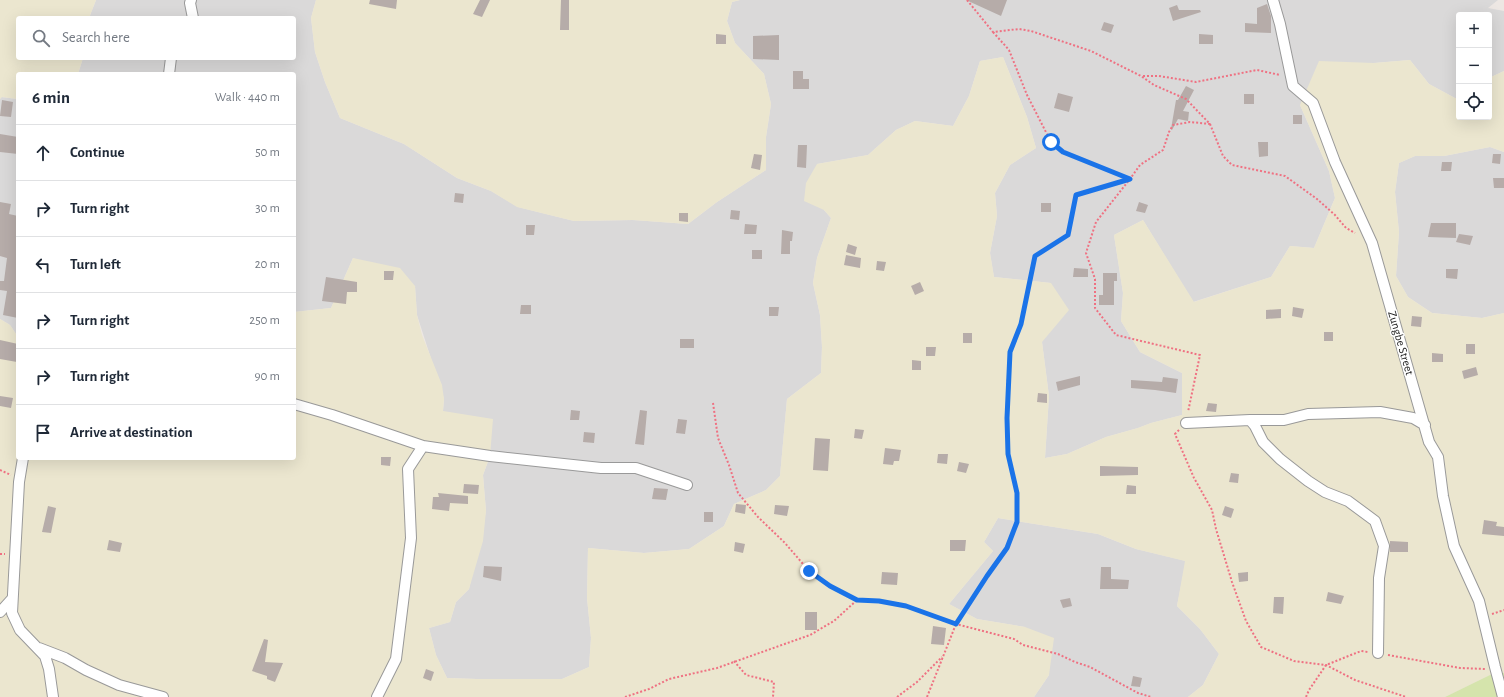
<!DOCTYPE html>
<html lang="en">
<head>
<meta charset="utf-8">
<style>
	:root { --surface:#fff; --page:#f6f6f7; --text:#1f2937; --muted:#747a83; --line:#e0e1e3 }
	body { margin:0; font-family:"Alegreya Sans",sans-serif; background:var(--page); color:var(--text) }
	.controls { position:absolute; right:12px; top:12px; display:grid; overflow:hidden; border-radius:4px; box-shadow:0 4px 16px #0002 }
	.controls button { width:36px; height:36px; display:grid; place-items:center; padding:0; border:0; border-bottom:1px solid var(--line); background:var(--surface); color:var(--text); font:20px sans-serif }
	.stop { position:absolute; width:12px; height:12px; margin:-9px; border:3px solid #1a73e8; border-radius:50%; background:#fff }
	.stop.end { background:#1a73e8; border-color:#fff; box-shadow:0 1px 4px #0008 }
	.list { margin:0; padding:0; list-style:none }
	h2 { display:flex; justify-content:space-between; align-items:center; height:52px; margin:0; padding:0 16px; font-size:17px }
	h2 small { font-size:13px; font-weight:400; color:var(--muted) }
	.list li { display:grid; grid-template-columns:26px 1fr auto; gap:12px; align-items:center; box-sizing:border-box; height:56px; padding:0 16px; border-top:1px solid var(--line) }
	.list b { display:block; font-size:15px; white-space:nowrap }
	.list em { font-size:13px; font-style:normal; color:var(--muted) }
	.icon { flex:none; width:22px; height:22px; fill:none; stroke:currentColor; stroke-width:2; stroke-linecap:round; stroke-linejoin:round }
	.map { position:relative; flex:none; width:1504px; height:697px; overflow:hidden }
	.search { position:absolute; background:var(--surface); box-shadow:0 4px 16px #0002; left:16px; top:16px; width:280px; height:44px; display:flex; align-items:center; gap:10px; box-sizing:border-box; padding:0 14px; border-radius:4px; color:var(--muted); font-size:15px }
	.panel { position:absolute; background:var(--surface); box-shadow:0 4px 16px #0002; left:16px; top:72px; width:280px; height:388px; border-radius:4px }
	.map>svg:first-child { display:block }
	.residential { fill:#dad9d9 }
	.farmland { fill:#ebe6cf }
	.grass { fill:#d5e4ac }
	.building { fill:#b6aca9 }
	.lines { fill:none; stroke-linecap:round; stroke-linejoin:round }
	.street-casing { stroke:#999; stroke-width:12 }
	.path { stroke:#ef7182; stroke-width:2; stroke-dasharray:2 2; stroke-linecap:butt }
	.street { stroke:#fff; stroke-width:10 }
	.route { stroke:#1a73e8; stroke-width:5 }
	.labels { text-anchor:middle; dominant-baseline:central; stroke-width:3; stroke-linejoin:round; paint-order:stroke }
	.street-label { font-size:12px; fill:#1c1c1c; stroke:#fff }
</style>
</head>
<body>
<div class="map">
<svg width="1504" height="697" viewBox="0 0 1504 697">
	<rect width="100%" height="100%" fill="#ede7e3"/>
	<!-- residential -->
	<path class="residential" d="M96,0H316L311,18L315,52L325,82L340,118L404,144L457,178L491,191L518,207L574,221L633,220L688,224L717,202L766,170V137L771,104L764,74L735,43L727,21L732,2L740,0H1498L1488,8L1504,11V71L1489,78V15H1459V98H1455L1429,84L1410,60L1374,63L1300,105L1329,171L1335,198L1314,248L1290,246L1271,277L1193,302L1143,220L1114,235L1123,293L1121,321L1140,352L1182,373V415L1151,423L1138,428L1106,437L1067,454L1045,458L1049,396L1042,342L1051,283L994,277L990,253L997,216L995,193L1010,165L1036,148L1027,117L1003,57L980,61L969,96L953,126L915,121L896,130L868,155L817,164L824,210L831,218L817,258L813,283L820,315L822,347L821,373L787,399L780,476L766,490L734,504L724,526L689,549L644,553L588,548L587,598L591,638L589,667L562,679H477L447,678L436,655L429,628L450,622L456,602L469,589L486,511L483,475L490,456L443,411L444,399L417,315L415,286L353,258L331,308L294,312V74H78L83,58H294V18H89Z
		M1,97L18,99V337L10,325L0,319V99Z
		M1490,147L1504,152V313L1482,318L1432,313L1408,297L1396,276L1399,232L1395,192L1399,163L1415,156H1444Z
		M998,518L1098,534L1136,549L1186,561L1177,606L1200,629L1219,654L1203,685L1188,697H1034L1049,675L1025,627L977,619L949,604L993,551L984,542Z"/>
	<!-- farmland -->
	<path class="farmland" d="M0,0H96L89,18H18V58H83L78,74H18V99L2,97L0,99Z
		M316,0H740L732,2L727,21L735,43L764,74L771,104L766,137V170L717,202L688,224L633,220L574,221L517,207L491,191L457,178L404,144L340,118L325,82L315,52L311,18Z
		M1003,57L1027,117L1036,148L1010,165L995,193L997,216L990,253L994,277L1051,283L1069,310L1042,342L1049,396L1045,458L1067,454L1106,437L1138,428L1151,423L1182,415V373L1140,352L1121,321L1123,293L1114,235L1143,220L1194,302L1271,277L1290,246L1314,248L1335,198L1329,171L1300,105L1319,61L1374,63L1410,60L1429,84L1455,98H1459V117H1489V78L1504,71V152L1490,147L1444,156H1415L1399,163L1395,192L1399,232L1396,276L1408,297L1432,313L1482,318L1504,313V673L1492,674L1445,697H1188L1203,685L1219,654L1200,629L1177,606L1185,561L1136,549L1098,534L998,518L984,542L993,551L949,604L977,619L1025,627L1054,638L1049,675L1034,697H0V319L10,325L18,337V458H294V312L331,308L353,258L400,268L415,286L417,315L422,335L442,385L444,399L443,411L493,419L490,456L483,475L486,511L483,541L469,589L456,602L450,622L429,628L436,655L447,678L477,679H562L589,667L591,638L587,598L588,548L644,553L689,549L724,526L734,504L766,490L780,476L787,399L821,373L822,347L820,315L813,283L817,258L831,218L824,210L804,201L806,183L817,164L868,155L896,130L915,121L953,126L969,96L980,61Z"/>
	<!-- grass -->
	<path class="grass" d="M1504,673V697H1445L1492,674Z"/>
	<!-- building -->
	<path class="building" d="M370,0H397L396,9L369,4Z
		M480,0H490L482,17L473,14Z
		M561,0H569V30H560Z
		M966,0H1007L1001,16Z
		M1267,4L1271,16V33L1245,32V23L1257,24V8Z
		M1177,5L1179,10H1200L1201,12L1173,21L1169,8Z
		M1104,22L1114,25L1111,33L1101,30Z
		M716,34L726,35V44H716Z
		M1199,34L1213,35V44H1199Z
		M779,35V60L753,59V36Z
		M793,71H803V79H809V89H793Z
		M1186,86L1194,90L1183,111L1189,112L1188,121L1178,119L1172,130L1171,129L1176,100H1178Z
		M1058,93L1073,97L1069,112L1054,108Z
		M1244,94H1254V104H1244Z
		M2,100L13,102L11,117L0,116Z
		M1293,115H1302V124H1293Z
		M0,134L18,137V154L0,152Z
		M1258,142H1268V156L1259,157Z
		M798,145H807L806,168L797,167Z
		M754,154L762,155L760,170L751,168Z
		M1493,154H1501L1500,164L1492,163Z
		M1442,162H1452L1451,171H1441Z
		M1493,178H1504V188H1494Z
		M455,193L464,194L463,203L454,202Z
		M0,202L11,204L9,214L18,216V318L3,315L7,291L0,290V281H4L7,258L0,256Z
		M1139,202L1148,205L1145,213L1136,211Z
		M1041,203H1051V212H1041Z
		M731,210L740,211L739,220L730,219Z
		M679,213H688V222L679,221Z
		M1431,223H1456V238L1428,237Z
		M745,224L757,225L756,234H744Z
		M526,225H535L534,235H526Z
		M782,230L793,232L792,241H790V254H781Z
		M1459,234L1473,236L1470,245L1456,242Z
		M848,244L857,247L855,255L846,252Z
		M752,250H762V259H752Z
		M846,255L861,258L860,268L844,265Z
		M877,261L886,262L884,271L876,270Z
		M1074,268L1088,269V277H1073Z
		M1446,269H1458L1457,279L1446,278Z
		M384,271H394L393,280H384Z
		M1103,273H1117V281H1114V305H1099V295H1103Z
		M326,277L357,282V292H347L346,304L322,301Z
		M920,282L924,291L915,295L911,286Z
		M521,305H531V314H520Z
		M769,307H779L778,316H769Z
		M1293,307L1304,309L1302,318L1292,316Z
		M1281,309V318L1266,319V310Z
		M1412,316L1422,317L1421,327L1411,326Z
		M1324,332H1333V341H1324Z
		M963,333H972V343H963Z
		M680,339H694V348H680Z
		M0,340L18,344L17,362L0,359Z
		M1466,344H1475V354H1466Z
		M926,347H936L935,356H926Z
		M1432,353L1443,354V362H1432Z
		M912,360L921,361V370H912Z
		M1476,367L1478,375L1464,379L1462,371Z
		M1080,376V385L1058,391L1056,382Z
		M1163,377L1178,379L1176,393L1155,390L1131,388V380L1162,382Z
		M1038,393L1047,394V403L1037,402Z
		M0,396L13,398L11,408L0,406Z
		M1208,403L1217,404L1216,412L1206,411Z
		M571,410L580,411L579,420H570Z
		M640,410L647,411L644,445L635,444Z
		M678,419L687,420L685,434L676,433Z
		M855,429L864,430L862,439L854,438Z
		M584,432L595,433L594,443L583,442Z
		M815,438L830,439L828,471L813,470Z
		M885,448L901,450L899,461H894L893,465L883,464Z
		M938,454H948L947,464L937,463Z
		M381,457H391L390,466L381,465Z
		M959,462L969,464L966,473L957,471Z
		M1100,466L1138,467V475L1100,476Z
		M1231,473L1239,474L1238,483L1229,482Z
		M464,484L479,485L478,494L463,493Z
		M1127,485L1136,486V494H1126Z
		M654,488L668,489L666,500L652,499Z
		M438,493L468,496V504L450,503L449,511L432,509L433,497H439Z
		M736,504L746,505L745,514L735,512Z
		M775,505L789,506L787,516L774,514Z
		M48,506L56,508L51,533L42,532Z
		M1225,506L1234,509L1231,518L1222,515Z
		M704,512H713V522H704Z
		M1484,520L1497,522L1496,526L1504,527V536L1482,534Z
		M109,540L122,543L120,552L107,550Z
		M950,540H966L965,551H950Z
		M1390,541L1408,542V552H1390Z
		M735,542L745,544L743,553L734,551Z
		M484,566L502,567L501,581L483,577Z
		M1101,567H1111V579L1129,580L1128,589H1100Z
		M882,572L898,573L897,585L881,584Z
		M1248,572V581L1239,582L1238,573Z
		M1328,592L1344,596L1341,604L1326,601Z
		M1274,597H1284L1283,614L1273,613Z
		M1070,598L1072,606L1063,608L1060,600Z
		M805,612H817V630H805Z
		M933,626L946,628L944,645L931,644Z
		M264,639L268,640L265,662L283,663L275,682L267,679V676L252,671Z
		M426,669L434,672L431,681L423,678Z
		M1133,676L1142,678L1140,687L1131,686Z"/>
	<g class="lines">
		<!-- street casing -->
		<g class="street-casing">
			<path id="street" d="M191,0L190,3L193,18
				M1273,0L1280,24L1293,86L1313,103L1335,162L1372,243L1429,442L1438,457L1443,496L1454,546L1479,601L1495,667L1503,697
				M169,74L171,58
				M294,404L332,415L423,446L490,456L601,468H636L687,485
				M1250,420H1284L1308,414L1380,412L1413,418L1425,425
				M1186,423L1250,420L1255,426L1263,442L1280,459L1308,481L1325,492L1348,501L1375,521L1384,546L1379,578L1378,653
				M23,458L19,482L12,613L20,630L45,656L49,669L53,697
				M0,612L12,599
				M39,648L65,658L86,670L119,685L163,697
				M377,697L396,659L411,538L408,469L423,446"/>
		</g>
		<!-- path -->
		<path class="path" d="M967,0L993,32L1019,29L1031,31L1091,51L1141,76L1154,85L1186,99L1210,124L1223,156L1232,165L1285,176L1317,199L1335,215L1346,228L1355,233
			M993,32L1009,50L1027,95L1051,142L1063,152L1130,179L1096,222L1086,253L1095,279V308L1116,335L1200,355L1188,412
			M1143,76H1159L1196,82L1257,70L1280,75
			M713,403L718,438L729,465L738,493L758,517L785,543L809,571L830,586L857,600
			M1179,430L1175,434L1194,478L1212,510L1216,529L1232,582L1246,621L1261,647L1294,661L1326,665L1355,680L1406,697
			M0,470L11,475
			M0,554H5
			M1492,614L1504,610
			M1388,655L1460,668L1485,669
			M734,661L746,675L774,682L773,697
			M625,697L649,689L669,679L717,668L810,635L834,621L857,600L879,601L906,606L956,624L1014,639L1023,645L1058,654L1075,662L1090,667L1138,693L1151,697
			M897,697L917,682L942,657
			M927,697L956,624L987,575L1007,548L1017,522V493L1008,454L1007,390L1010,352L1021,324L1035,256L1068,235L1076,195L1130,179L1140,165L1163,150L1169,132L1173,125L1190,122L1210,124
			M1306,697L1309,690L1326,665L1361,651L1368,652"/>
		<!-- street -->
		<use href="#street" class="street"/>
	</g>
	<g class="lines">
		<!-- route -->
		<path class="route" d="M809,571L830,586L857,600L879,601L906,606L956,624L987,576L1007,548L1017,522V493L1008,454L1007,418L1010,352L1021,324L1035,256L1068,235L1076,195L1130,179L1063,152L1051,142"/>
	</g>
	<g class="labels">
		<!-- street labels -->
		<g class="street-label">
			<text transform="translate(1401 343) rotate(74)">Zungbe Street</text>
		</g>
	</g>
</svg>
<div class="controls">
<button>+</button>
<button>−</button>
<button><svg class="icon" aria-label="locate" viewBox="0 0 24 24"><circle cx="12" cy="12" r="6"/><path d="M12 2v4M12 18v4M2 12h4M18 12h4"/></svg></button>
</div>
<div class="stop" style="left:1051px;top:142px"></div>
<div class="stop end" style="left:809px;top:571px"></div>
<div class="search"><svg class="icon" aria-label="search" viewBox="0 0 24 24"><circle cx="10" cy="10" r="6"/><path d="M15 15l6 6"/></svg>Search here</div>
<section class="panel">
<h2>6 min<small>Walk · 440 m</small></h2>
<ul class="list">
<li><svg class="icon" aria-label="ahead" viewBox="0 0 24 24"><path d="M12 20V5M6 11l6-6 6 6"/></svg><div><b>Continue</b></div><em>50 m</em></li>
<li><svg class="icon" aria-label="right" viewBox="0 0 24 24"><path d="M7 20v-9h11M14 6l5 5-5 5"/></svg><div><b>Turn right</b></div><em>30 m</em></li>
<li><svg class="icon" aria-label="left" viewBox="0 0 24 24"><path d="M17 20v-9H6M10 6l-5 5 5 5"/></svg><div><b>Turn left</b></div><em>20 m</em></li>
<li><svg class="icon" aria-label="right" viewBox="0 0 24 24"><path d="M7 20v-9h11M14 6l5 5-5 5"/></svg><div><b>Turn right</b></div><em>250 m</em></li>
<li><svg class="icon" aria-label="right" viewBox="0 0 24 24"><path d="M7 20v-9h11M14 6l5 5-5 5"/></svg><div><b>Turn right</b></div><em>90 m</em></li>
<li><svg class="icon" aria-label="arrive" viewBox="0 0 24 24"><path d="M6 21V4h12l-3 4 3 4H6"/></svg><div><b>Arrive at destination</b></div></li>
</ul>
</section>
</div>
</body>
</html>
